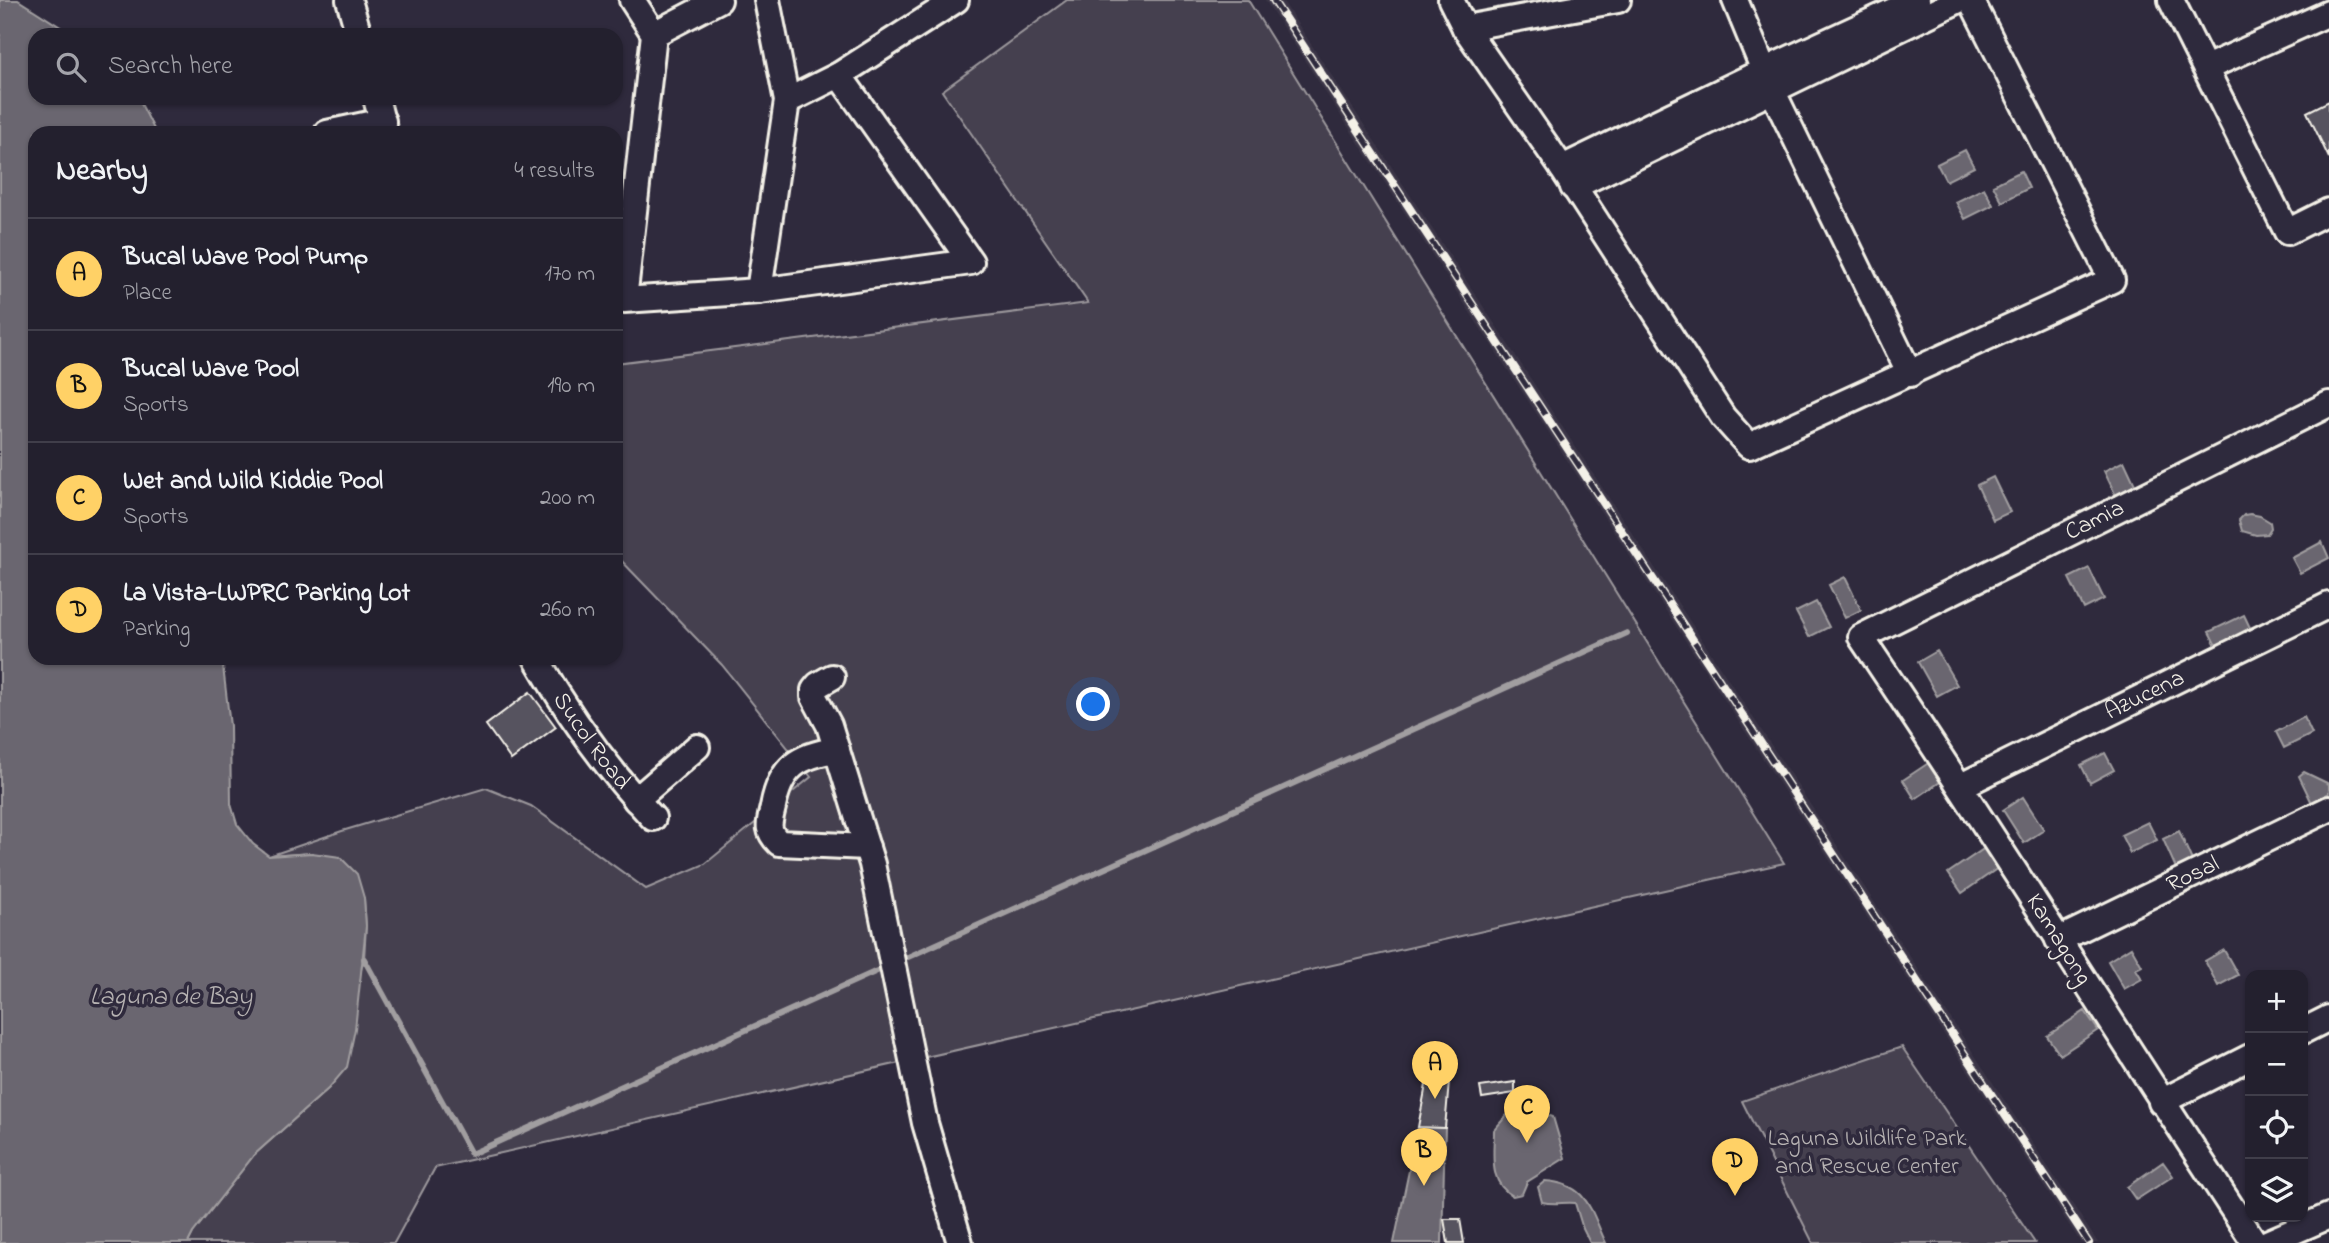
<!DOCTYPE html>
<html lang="en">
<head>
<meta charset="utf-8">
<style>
	:root { --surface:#23202e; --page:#2f2d3a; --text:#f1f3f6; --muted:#a3a3aa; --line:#403e4a; --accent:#ffd166 }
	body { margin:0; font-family:"Indie Flower",sans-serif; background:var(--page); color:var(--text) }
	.controls { position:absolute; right:21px; bottom:21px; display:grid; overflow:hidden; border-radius:14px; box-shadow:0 2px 5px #0004 }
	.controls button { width:63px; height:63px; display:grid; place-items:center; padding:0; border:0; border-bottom:2px solid var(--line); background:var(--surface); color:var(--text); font:35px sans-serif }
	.you { position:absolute; left:1094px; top:705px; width:24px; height:24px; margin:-18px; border:5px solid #fff; border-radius:50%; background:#1a73e8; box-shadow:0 0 0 10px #1a73e833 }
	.badge { display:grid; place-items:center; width:46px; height:46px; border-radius:50%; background:var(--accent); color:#111; font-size:23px; font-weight:700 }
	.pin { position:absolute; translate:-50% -58px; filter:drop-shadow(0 2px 4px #0008) }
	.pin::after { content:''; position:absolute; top:37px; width:24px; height:21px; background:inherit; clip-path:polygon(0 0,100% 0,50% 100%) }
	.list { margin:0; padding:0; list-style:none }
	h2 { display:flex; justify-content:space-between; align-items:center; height:91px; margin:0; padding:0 28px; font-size:30px }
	h2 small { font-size:23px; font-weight:400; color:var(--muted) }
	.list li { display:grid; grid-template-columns:46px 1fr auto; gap:21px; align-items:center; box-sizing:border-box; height:112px; padding:0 28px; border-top:2px solid var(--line) }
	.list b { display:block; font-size:26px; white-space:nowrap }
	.list p { margin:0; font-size:23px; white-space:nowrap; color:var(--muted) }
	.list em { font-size:23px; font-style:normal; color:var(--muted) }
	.icon { flex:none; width:38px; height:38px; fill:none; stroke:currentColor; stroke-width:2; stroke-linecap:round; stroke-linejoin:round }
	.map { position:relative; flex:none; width:2329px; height:1243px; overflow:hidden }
	.search { position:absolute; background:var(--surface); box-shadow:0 2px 5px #0004; left:28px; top:28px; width:595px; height:77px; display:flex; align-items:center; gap:18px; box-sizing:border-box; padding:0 24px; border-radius:21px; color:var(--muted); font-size:26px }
	.panel { position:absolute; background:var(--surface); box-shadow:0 2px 5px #0004; left:28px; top:126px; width:595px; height:539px; border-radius:21px }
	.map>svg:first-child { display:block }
	.built { fill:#3b3647 }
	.green { fill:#454050; stroke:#9c989c; stroke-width:2 }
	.water { fill:#6a6670; stroke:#a19ea0; stroke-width:2 }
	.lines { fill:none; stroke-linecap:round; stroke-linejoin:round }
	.stream { stroke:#a19ea0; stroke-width:6 }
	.building { fill:#56525f; stroke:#f4f1e8; stroke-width:2 }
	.minor-casing { stroke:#f4f1e8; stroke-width:30 }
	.minor { stroke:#2f2a3d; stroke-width:24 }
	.rail-casing { stroke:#f4f1e8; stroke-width:8 }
	.rail { stroke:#2f2a3d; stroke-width:5; stroke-dasharray:16; stroke-linecap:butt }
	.labels { text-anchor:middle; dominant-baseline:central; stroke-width:7; stroke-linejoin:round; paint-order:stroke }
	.street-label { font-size:24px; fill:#f4f1e8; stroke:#2f2a3d }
	.park-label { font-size:24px; fill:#b7b3b3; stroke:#2f2a3d }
	.water-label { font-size:26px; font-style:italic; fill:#b6b2b2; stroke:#2f2a3d }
</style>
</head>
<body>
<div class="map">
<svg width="2329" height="1243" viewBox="0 0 2329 1243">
	<rect width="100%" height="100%" fill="#2f2a3d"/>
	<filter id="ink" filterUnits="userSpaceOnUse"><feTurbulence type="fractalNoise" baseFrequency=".0143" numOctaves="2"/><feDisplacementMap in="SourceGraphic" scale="14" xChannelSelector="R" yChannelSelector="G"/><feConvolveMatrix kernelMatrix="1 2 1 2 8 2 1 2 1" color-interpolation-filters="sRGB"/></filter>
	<g filter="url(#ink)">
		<!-- built -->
		<path class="built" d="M1265,0H1282L2098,1243H2081Z"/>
		<!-- green -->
		<path class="green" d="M1067,0H1248L1784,863L435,1168L394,1243H188L193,1233L254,1155L329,1088L364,959L366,926L364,898L312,853L269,856L342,831L486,788L531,806L646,889L705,864L811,777L722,665L616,555V363L1088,303L942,91Z
			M1902,1047L2035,1243H1813L1742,1101Z"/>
		<!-- water -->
		<path class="water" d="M0,0H18L73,35H35V98H138L156,133H35V658H222L230,726L231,804L237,824L253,844L269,856L312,853L340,857L357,874L364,898L366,926L355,1029L347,1067L329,1088L254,1155L193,1233L188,1243H0Z
			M1965,150L1974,167L1946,181L1937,164Z
			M2021,171L2029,188L2002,202L1993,185Z
			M1984,188L1993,205L1965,219L1956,202Z
			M2124,461L2138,491L2118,500L2104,471Z
			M1993,477L2010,512L1993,520L1977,485Z
			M2250,514L2260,516L2270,522L2271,528L2267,534L2256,535L2242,531L2239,520L2244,515Z
			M2322,542L2329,558L2300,573L2292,558Z
			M2089,568L2104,599L2084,609L2069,578Z
			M1845,577L1861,610L1845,618L1829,585Z
			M1816,602L1829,627L1809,637L1796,612Z
			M2244,615L2255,638L2221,655L2209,632Z
			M1937,651L1957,685L1937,696L1918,662Z
			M2304,717L2312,734L2284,748L2276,732Z
			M2105,753L2114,770L2090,783L2081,765Z
			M1930,762L1943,780L1915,799L1903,780Z
			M2304,772L2329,784V793L2312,803L2299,776Z
			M2023,797L2044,830L2024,843L2003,810Z
			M2148,822L2157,840L2130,853L2121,835Z
			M2179,831L2194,865L2178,873L2163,839Z
			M1985,848L1998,868L1962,893L1948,873Z
			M2131,947L2142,966L2136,969L2142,979L2124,989L2108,961Z
			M2224,950L2238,975L2218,986L2205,961Z
			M2085,1011L2098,1030L2060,1055L2047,1036Z
			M1534,1110L1553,1117L1565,1158L1527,1182L1522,1194L1513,1196C1488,1183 1494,1155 1494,1130L1507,1115Z
			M1418,1127L1445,1128L1442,1243H1394Z
			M2163,1162L2173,1176L2136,1200L2127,1187Z
			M1545,1181C1588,1184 1590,1209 1606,1243H1590L1583,1229L1575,1203C1563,1202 1554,1205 1542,1202L1538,1187Z"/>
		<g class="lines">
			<!-- stream -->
			<path class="stream" d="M908,957L1627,633
				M364,959L471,1154L877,971"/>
		</g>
		<!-- building -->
		<path class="building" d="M2329,101V158L2307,112Z
			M530,692L556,727L511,760L486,725Z
			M1429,1069L1450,1070L1445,1128L1418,1127Z
			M1515,1082V1093L1482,1098L1480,1087Z
			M1444,1219H1460L1464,1243H1448Z"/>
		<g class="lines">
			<!-- minor casing -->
			<g class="minor-casing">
				<g id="minor">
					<path d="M349,0L359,35"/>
					<path d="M632,0L654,34L624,300L759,291L971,262L839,75"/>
					<path d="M1451,0L1465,28L1562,168L1723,417L1749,446L2112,280L1971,0"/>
					<path d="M1735,0L1772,90L1910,374"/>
					<path d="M2171,0L2287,232L2329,211"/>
					<path d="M1465,28L1618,0"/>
					<path d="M654,34L719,0"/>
					<path d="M2206,68L2329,13"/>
					<path d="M376,98L385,133"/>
					<path d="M787,101L839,75L956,0"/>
					<path d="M327,133L383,121"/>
					<path d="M1562,168L1763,71L1917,0"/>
					<path d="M1573,187L1959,0"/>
					<path d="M759,291L787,101L767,0"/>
					<path id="s1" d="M536,658C569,716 607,769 653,818"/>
					<path d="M832,677L818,685L814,690V697L829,725L872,864L925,1123L960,1243"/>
					<path d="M837,750C798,755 780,768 773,807C769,824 766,830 779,843L867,847"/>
					<path id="s2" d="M1961,786L2329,605"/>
					<path d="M636,800L697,747"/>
					<path id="s3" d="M2058,940L2329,809"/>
					<path d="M2303,1031L2329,1018"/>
					<path d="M2161,1102L2250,1057"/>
					<path id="s4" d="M2255,1243C2122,1042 1996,837 1861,637L2329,404"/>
					<path d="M2267,1243L2329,1216"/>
				</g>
			</g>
			<!-- minor -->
			<use href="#minor" class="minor"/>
			<!-- rail casing -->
			<g class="rail-casing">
				<path id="rail" d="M1273,0L2089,1243"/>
			</g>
			<!-- rail -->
			<use href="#rail" class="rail"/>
		</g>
	</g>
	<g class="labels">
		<!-- street labels -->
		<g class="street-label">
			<text stroke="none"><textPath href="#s4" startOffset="984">Camia</textPath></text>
			<text stroke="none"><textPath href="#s2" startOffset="205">Azucena</textPath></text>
			<text stroke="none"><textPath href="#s1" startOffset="100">Sucol Road</textPath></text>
			<text stroke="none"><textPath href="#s3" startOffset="150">Rosal</textPath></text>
			<text transform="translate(2058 940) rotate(58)">Kamagong</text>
		</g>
		<!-- park labels -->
		<g class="park-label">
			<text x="1867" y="1139">Laguna Wildlife Park<tspan x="1867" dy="28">and Rescue Center</tspan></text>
		</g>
		<!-- water labels -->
		<g class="water-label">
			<text x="171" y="998">Laguna de Bay</text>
		</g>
	</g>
</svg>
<div class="controls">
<button>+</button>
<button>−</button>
<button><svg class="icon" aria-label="locate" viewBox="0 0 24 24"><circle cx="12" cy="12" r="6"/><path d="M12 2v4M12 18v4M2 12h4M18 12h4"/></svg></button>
<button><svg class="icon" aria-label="layers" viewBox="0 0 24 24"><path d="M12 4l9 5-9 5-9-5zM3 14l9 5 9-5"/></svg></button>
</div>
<div class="you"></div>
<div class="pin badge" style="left:1435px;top:1099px">A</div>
<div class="pin badge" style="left:1424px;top:1186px">B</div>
<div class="pin badge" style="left:1527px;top:1143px">C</div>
<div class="pin badge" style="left:1735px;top:1196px">D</div>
<div class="search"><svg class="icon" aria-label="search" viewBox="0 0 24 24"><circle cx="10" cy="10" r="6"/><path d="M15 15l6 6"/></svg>Search here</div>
<section class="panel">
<h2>Nearby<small>4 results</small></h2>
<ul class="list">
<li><span class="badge">A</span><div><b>Bucal Wave Pool Pump</b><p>Place</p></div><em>170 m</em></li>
<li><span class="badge">B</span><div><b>Bucal Wave Pool</b><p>Sports</p></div><em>190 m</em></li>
<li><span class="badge">C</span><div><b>Wet and Wild Kiddie Pool</b><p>Sports</p></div><em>200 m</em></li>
<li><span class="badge">D</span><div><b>La Vista-LWPRC Parking Lot</b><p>Parking</p></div><em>260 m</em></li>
</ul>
</section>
</div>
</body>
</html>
